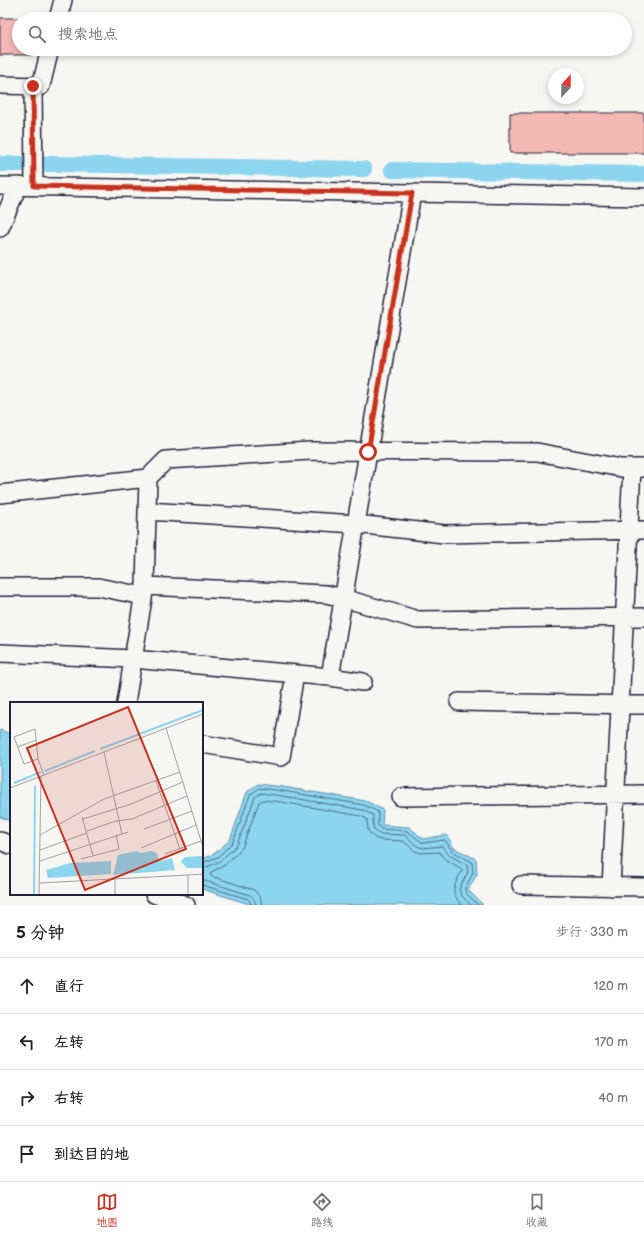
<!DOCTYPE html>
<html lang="zh">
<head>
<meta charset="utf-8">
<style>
	:root { --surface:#fff; --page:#f6f6f6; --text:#222; --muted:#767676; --line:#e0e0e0; --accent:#c8321e }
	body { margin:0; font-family:"Balsamiq Sans","LXGW WenKai TC",sans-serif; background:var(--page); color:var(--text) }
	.compass { position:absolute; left:548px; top:68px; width:36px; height:36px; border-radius:50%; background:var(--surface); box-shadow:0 2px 6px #0003; rotate:22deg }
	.stop { position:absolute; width:12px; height:12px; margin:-9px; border:3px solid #c8321e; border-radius:50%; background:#fff }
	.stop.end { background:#c8321e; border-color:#fff; box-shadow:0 1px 4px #0008 }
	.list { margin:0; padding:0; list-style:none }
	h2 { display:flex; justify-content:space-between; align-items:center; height:52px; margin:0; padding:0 16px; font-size:17px }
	h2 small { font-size:13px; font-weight:400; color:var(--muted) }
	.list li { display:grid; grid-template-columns:26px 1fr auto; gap:12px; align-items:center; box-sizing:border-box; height:56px; padding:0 16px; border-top:1px solid var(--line) }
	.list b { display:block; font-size:15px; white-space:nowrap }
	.list em { font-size:13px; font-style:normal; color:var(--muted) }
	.icon { flex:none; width:22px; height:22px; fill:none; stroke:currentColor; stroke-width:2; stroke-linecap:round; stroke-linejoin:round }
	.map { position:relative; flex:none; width:644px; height:905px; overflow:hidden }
	.search { position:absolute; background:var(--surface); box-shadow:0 2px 6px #0003; left:12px; right:12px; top:12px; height:44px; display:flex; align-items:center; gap:10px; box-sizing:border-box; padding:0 14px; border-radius:22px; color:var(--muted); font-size:15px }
	.sheet { height:276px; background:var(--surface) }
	nav { display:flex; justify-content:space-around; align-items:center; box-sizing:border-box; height:56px; border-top:1px solid var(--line); background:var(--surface); font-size:11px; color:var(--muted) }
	nav a { display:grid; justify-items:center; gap:2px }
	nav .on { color:var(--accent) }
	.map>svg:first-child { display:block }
	.water { fill:#8cd5ee; stroke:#628da6 }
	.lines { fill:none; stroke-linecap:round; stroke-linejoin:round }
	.shore { stroke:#4c6a83; stroke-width:1 }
	.canal { stroke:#8cd5ee; stroke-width:16 }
	.building { fill:#f3b7b4; stroke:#22223b }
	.minor-casing { stroke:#22223b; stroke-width:20 }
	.minor { stroke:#f6f6f2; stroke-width:17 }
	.route { stroke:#c8321e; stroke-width:5 }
	.inset-river { fill:none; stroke:#8cd5ee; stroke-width:2 }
	.inset-road { fill:none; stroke:#a1a1a9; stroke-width:1 }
	.view { fill:#c8321e; fill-opacity:0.15; stroke:#c8321e; stroke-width:2 }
	.inset-edge { fill:none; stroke:#22223b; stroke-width:2 }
</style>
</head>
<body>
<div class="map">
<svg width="644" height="905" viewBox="0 0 644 905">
	<rect width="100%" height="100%" fill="#f6f6f2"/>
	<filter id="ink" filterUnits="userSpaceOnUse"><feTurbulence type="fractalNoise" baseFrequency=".025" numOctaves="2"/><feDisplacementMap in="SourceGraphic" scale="8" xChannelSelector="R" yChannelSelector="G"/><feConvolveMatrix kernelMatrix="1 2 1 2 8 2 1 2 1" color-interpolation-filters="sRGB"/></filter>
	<g filter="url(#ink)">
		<!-- water -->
		<path class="water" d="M0,730L11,734V821L0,817Z
			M258,784L283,787L366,801L383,810L382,825L409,827L423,839L447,835L454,848L476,859L477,874L468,890L483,905H252L202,889V860L215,853L230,840L247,792Z"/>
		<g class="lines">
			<!-- shore -->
			<path class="shore" d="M202,863L218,857L233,842L250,795L259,788L283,791L364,805L378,812V825L381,829L407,831L423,843L445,840L452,851L472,862L473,873L465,888V891L466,893L478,905
				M202,868L207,867L220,861L237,845L255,797L261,793L282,796L363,810L373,815V827L375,831L379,834L405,835L417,846L422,848L442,846L449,855L467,865L468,872L461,885L459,890L462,896L471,905
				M202,880L250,895L254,899L256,905
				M202,885L248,899L250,901L251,905
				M262,905L260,897L254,890L211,876L210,874L211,872L225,865L242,848L259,802L263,800L281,802L361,816L367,819L368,831L375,838L381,840L403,841L415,851L421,853L439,852L446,860L462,869V871C454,885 449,892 462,905"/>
			<!-- canal -->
			<path class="canal" d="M0,164H21
				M46,164L364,169
				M392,170L644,174"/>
		</g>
		<!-- building -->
		<path class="building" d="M0,18H33V19H19V49H33V55H0Z
			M510,113H644V153H510Z"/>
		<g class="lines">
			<!-- minor casing -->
			<g class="minor-casing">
				<path id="minor" d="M58,19L63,0
					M0,85L41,86L50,49
					M33,86L34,186
					M0,186L644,197
					M0,228L18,186
					M0,494L148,478L166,460L310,451L537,452L621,468H644
					M147,511L356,524L444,534L644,530
					M145,586L326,594L343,598L418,620L644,617
					M0,587H98L143,596
					M0,653L133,659L330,677L363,682
					M330,677L412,193
					M459,702L644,705
					M126,703L145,586L148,478
					M202,744L281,757L295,674
					M401,797L644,794
					M0,841L11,845
					M521,885L644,887
					M611,887L632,468
					M154,894L186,905"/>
			</g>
			<!-- minor -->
			<use href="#minor" class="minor"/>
		</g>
	</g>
	<g class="lines" filter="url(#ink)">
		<!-- route -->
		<path class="route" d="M33,86L34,186L412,193L368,452"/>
	</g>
	<!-- overview -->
	<g transform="translate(10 702)">
		<rect width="193" height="193" fill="#f6f6f2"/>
		<path d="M126,149L130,151L141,149L147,151L148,156L152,159L162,156L165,168L103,173L108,153ZM192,154L193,166H177L172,161L171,158L176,155ZM101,159V172L38,176L36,168L60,161Z" fill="#8cd5ee"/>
		<path class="inset-river" d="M90,47L193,8M35,69L85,49M4,81L31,70M24,193L25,84"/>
		<path class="inset-road" d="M156,26L193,145M8,45L26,38M94,50L112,132M28,57L14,62L4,35L25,27L28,57L34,73M146,79L170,147M0,86L193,12M72,115L83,153M73,117L121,102L173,80M134,127L182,109M77,129L106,119L122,117L177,94M30,133L94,97L170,70M131,146L186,123M30,148L77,131M155,152L191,139M71,157L109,147L106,133M30,159L118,130M30,181L178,173M29,193L31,74M105,193V177M178,193V173L193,172"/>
		<path class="view" d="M118,5L176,147L75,188L17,46Z"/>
		<rect width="193" height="193" class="inset-edge"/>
	</g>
</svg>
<svg class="compass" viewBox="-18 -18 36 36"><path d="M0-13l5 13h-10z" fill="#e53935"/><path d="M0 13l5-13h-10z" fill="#767676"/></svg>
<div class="stop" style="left:368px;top:452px"></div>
<div class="stop end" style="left:33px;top:86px"></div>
<div class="search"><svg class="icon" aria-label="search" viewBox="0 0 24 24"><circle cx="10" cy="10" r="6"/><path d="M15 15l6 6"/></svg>搜索地点</div>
</div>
<section class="sheet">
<h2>5 分钟<small>步行 · 330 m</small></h2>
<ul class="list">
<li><svg class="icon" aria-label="ahead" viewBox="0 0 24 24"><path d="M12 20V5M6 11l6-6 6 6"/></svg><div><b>直行</b></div><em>120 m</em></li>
<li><svg class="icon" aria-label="left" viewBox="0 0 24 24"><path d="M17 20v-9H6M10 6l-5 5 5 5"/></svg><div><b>左转</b></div><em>170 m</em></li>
<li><svg class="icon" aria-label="right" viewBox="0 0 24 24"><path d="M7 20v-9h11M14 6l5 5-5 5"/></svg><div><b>右转</b></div><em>40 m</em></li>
<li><svg class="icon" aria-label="arrive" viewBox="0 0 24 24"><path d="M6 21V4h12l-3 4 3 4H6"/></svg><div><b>到达目的地</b></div></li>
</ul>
</section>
<nav>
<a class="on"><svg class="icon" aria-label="map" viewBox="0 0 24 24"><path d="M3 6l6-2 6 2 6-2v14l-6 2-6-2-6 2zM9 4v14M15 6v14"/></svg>地图</a>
<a><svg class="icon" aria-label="directions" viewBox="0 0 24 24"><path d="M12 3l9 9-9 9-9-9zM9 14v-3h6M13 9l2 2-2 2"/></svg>路线</a>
<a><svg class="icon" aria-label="saved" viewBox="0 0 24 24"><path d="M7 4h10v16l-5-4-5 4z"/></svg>收藏</a>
</nav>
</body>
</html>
